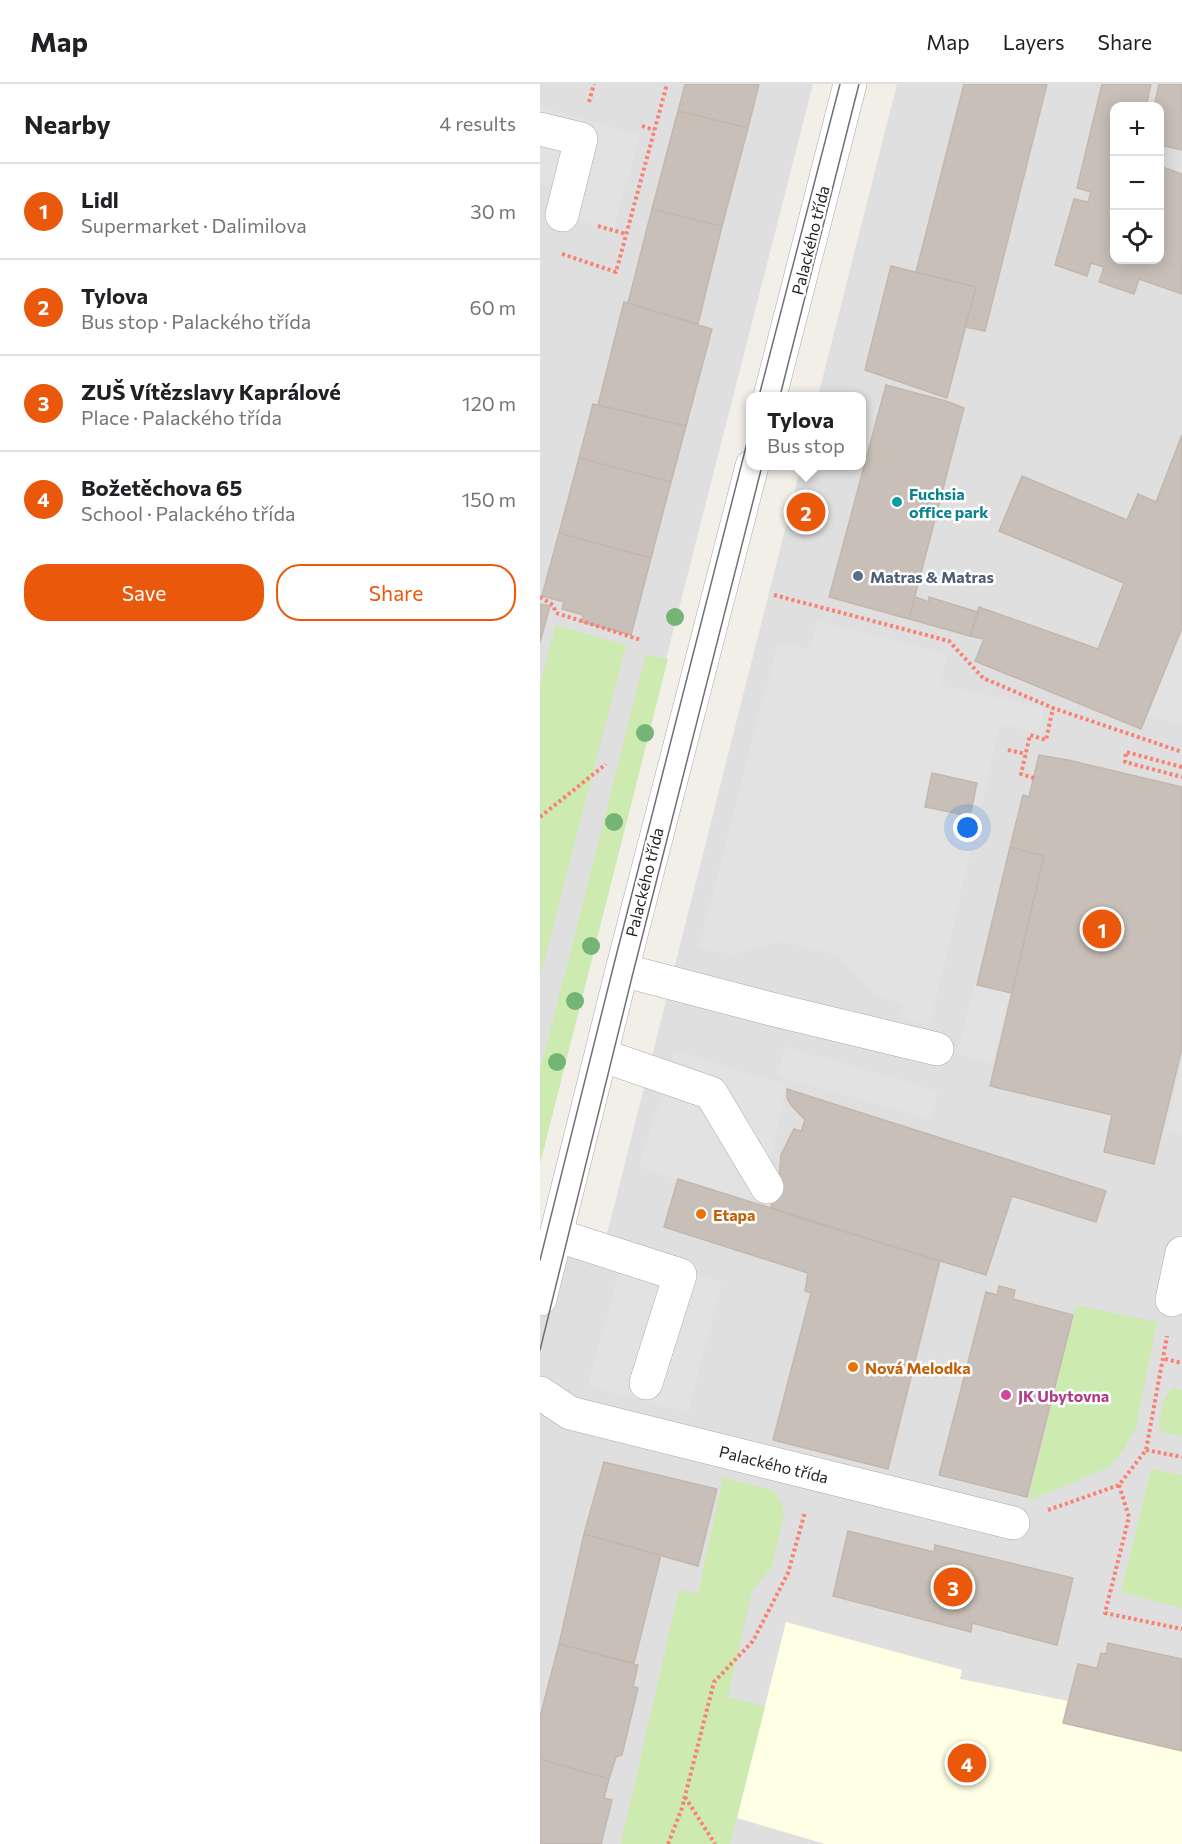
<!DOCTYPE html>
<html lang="en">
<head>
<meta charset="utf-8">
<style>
	:root { --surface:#fff; --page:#f6f6f6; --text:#202124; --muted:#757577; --line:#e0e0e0; --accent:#ea580c }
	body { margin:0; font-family:Commissioner,sans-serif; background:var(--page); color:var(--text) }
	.controls { position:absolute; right:18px; top:18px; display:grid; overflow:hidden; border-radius:12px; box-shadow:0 3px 15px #0003 }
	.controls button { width:54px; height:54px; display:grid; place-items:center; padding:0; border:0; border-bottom:2px solid var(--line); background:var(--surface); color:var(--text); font:30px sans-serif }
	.you { position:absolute; left:428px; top:744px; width:21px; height:21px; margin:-15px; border:4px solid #fff; border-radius:50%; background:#1a73e8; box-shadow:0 0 0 9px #1a73e833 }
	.badge { display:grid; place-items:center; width:39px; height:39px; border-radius:50%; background:var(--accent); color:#fff; font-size:20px; font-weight:700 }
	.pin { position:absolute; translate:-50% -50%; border:3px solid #fff; box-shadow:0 2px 6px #0006 }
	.popup { position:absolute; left:206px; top:308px; width:120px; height:78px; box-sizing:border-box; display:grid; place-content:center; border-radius:12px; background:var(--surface); filter:drop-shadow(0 2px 4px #0005); font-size:20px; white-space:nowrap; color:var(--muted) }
	.popup b { font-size:22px; color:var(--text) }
	.popup::after { content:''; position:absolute; left:50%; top:100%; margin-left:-12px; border:12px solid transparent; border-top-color:var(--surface) }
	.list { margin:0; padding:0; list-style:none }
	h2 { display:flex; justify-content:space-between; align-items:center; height:78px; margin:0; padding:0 24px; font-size:26px }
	h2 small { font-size:20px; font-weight:400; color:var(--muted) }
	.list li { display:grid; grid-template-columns:39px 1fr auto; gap:18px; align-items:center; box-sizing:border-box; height:96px; padding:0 24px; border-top:2px solid var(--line) }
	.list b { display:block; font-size:22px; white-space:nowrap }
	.list p { margin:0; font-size:20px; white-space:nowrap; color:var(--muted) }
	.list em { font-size:20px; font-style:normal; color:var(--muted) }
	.actions { display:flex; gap:12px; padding:18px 24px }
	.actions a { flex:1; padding:14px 0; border:2px solid var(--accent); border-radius:24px; text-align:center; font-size:21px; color:var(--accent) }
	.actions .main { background:var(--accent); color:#fff }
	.icon { flex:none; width:33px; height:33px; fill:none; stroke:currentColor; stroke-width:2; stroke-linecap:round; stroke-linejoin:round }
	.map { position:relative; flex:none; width:642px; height:1760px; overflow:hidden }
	header { display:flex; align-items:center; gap:36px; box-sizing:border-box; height:84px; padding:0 30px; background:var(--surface); border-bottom:2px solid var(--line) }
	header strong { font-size:28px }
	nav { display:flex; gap:33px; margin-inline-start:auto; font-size:21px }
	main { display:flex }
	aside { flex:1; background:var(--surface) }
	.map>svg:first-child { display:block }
	.residential { fill:#e0dfdf; fill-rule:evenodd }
	.education { fill:#ffffe5 }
	.grass { fill:#cdebb0 }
	.parking { fill:#e2e2e2 }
	.building { fill:#c7bfb8; stroke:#c4b6ab; stroke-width:1.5 }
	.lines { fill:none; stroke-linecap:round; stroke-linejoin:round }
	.minor-casing { stroke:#a9a9a9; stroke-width:34 }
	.path { stroke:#fa8072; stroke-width:4; stroke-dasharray:3 3; stroke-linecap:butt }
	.minor { stroke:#fff; stroke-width:33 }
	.tram { stroke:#707070; stroke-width:1.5 }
	.tree { fill:#74b475 }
	.culture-dot { fill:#0f9aa8; stroke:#fff; stroke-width:2 }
	.service-dot { fill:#5c6f8a; stroke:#fff; stroke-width:2 }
	.food-dot { fill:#e8710a; stroke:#fff; stroke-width:2 }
	.hotel-dot { fill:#d1479c; stroke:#fff; stroke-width:2 }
	.labels { text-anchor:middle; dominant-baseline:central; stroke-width:5; stroke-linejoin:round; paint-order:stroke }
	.street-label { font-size:16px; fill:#222; stroke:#fff }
	.culture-label { font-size:16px; font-weight:bold; fill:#0d838f; stroke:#fff; text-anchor:start }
	.service-label { font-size:16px; font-weight:bold; fill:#4e5e75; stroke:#fff; text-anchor:start }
	.food-label { font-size:16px; font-weight:bold; fill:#c56008; stroke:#fff; text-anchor:start }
	.hotel-label { font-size:16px; font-weight:bold; fill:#b23c85; stroke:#fff; text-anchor:start }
</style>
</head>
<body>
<header>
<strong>Map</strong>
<nav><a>Map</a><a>Layers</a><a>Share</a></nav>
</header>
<main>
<aside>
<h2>Nearby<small>4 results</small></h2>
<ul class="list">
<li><span class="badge">1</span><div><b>Lidl</b><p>Supermarket · Dalimilova</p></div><em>30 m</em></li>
<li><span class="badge">2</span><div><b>Tylova</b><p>Bus stop · Palackého třída</p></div><em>60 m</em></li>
<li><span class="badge">3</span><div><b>ZUŠ Vítězslavy Kaprálové</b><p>Place · Palackého třída</p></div><em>120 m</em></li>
<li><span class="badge">4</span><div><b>Božetěchova 65</b><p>School · Palackého třída</p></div><em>150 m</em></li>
</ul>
<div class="actions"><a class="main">Save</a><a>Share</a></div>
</aside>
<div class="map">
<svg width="642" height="1760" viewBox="0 0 642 1760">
	<rect width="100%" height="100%" fill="#f2efe9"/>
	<!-- residential -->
	<path class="residential" d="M0,0H273L0,1068Z
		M357,0H642V1760H0V1149L63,1166L261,382H322V312H278ZM574,22H620V176H574Z"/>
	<!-- education -->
	<path class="education" d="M246,1538L422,1586L420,1595L528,1617L538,1580L557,1583L561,1569H566L568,1559L642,1575V1760H285L197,1734Z"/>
	<!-- grass -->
	<path class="grass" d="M16,541L86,561L0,893V600Z
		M106,570L128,575L0,1080V987Z
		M536,1221L617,1238L596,1343L585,1363L570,1383L488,1417Z
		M634,1304L642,1306V1352L619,1347C621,1334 621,1309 634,1304Z
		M611,1385L642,1391V1524L581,1508Z
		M183,1393L234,1407L242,1421L244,1430L232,1483L212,1507L188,1613L225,1623L190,1760H81L139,1506L158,1510Z"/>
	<!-- parking -->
	<path class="parking" d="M0,23L100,51L73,146L22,131L14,104L0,100Z
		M277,537L407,570L399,601L504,624L498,649L460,640L390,941L360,933L363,919L334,911L297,871L240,857L194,871L159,863L238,558L270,566Z
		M642,544V641L607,630Z
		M435,901L470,910L452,979L417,970Z
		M245,963L398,1007L390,1035L237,992Z
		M135,967L246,1001L222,1121L99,1083Z
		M642,977V1050L626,1047Z
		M84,1171L182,1198L148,1328L48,1302Z"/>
	<!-- building -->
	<path class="building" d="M145,0H219L208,44L138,27Z
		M424,0H507L445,247L425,243L436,203L376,188Z
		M562,0H611L606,22H574V176H620V82L642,90V210L599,195L594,210L559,198L564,183L551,179L547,192L515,181L534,115L548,118L551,108L537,104Z
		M619,0H642V66L620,61V22H614Z
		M138,27L208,44L182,142L112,125Z
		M112,125L182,142L158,240L88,219Z
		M351,182L436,203L407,314L325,286Z
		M84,218L172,245L146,342L58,321Z
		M346,301L406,317L424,324L369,535L289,513Z
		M53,320L146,342L131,398L39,374Z
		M642,351V544L601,645L435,577L444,555L430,552L439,523L558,565L584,499L459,447L482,392L587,436L598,410L616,418Z
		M39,374L131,398L111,474L19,449Z
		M19,449L111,474L91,551L42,538L43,531L22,525L24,518L2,512Z
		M375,513L389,518V513L438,528L430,552L369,535Z
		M0,520L10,522L0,558Z
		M499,671L528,676L642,703V964L614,1080L564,1068L572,1031L450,1002L504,772L470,763L483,711L489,713Z
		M392,689L437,699L430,732L385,723Z
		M470,763L504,772L472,909L437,901Z
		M247,1005L566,1107L556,1138L472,1112L446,1191L250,1131L231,1123L239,1096L241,1071L254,1045L261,1047L265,1036L251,1021L247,1014Z
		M138,1095L400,1177L348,1385L233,1356L271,1209L265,1207L268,1189L124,1143Z
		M459,1202L475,1206L473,1215L533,1231L487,1413L399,1391L446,1208L457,1211Z
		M64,1378L177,1405L158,1482L44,1450Z
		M308,1447L394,1468L395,1461L533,1494L517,1561L432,1539L431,1548L293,1512Z
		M44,1450L121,1471L94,1579L19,1560Z
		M568,1559L642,1575V1667L523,1639L538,1580L557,1584L561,1569L566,1570Z
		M19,1560L98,1581L93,1602L98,1604L82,1671L76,1673L69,1695L0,1675V1633Z
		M0,1675L69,1695L64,1714L72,1716L61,1760H0Z"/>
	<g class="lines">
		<!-- minor casing -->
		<g class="minor-casing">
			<path id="minor" d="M0,45L41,55L22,131
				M230,312L310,0
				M82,886L231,925L397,965
				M61,971L171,1009L227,1103
				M16,1151L140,1191L106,1299
				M0,1215L82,886L212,382
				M632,1216L642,1169
				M0,1309L30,1329L473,1439"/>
		</g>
		<!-- path -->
		<path class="path" d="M49,18L54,0
			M102,42L114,46
			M58,142L86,150
			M22,170L76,188L127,0
			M234,511L409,557L443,594L513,624L642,668
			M0,513L13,521L16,529L101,556
			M468,666L486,670
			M642,683L586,668L585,678L642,693
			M494,694L481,690L490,651L506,656L513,624
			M0,733L66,680
			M625,1275L642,1279
			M606,1366L642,1373
			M579,1401L589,1433L565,1529L642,1545
			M508,1426L579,1401L606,1366L627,1252
			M145,1713L175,1760
			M128,1760L142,1724L174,1598L213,1557L248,1489L265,1428"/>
		<!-- minor -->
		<use href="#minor" class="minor"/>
		<!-- tram -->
		<path class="tram" d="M219,312L300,0
			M240,312L319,0
			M0,1176L73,884L210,347
			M0,1266L93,889L222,382"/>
	</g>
	<!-- trees -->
	<g class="tree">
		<circle cx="135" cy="533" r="9"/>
		<circle cx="105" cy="649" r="9"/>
		<circle cx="74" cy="738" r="9"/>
		<circle cx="51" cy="862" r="9"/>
		<circle cx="35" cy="917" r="9"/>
		<circle cx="17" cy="978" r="9"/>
	</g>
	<!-- markers -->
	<circle class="culture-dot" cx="357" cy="418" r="6"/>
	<circle class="service-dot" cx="318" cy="492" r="6"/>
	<g class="food-dot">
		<circle cx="161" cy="1130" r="6"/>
		<circle cx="313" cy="1283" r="6"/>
	</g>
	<circle class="hotel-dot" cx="466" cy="1311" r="6"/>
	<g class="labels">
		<!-- street labels -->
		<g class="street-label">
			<text transform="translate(270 156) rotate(-76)">Palackého třída</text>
			<text transform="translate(104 798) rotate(-76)">Palackého třída</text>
			<text transform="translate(234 1380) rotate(14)">Palackého třída</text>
		</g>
		<!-- culture labels -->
		<g class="culture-label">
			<text x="369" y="409">Fuchsia<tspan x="369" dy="18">office park</tspan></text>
		</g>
		<!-- service labels -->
		<g class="service-label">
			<text x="330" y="492">Matras &amp; Matras</text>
		</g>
		<!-- food labels -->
		<g class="food-label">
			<text x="173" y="1130">Etapa</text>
			<text x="325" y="1283">Nová Melodka</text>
		</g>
		<!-- hotel labels -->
		<g class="hotel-label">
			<text x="478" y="1311">JK Ubytovna</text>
		</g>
	</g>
</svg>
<div class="controls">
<button>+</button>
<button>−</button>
<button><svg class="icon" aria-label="locate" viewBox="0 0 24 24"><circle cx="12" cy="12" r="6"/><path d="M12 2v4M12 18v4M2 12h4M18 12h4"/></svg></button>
</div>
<div class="you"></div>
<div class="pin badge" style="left:562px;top:845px">1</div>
<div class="pin badge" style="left:266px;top:428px">2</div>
<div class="popup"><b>Tylova</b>Bus stop</div>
<div class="pin badge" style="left:413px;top:1503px">3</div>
<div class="pin badge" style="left:427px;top:1679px">4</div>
</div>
</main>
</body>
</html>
